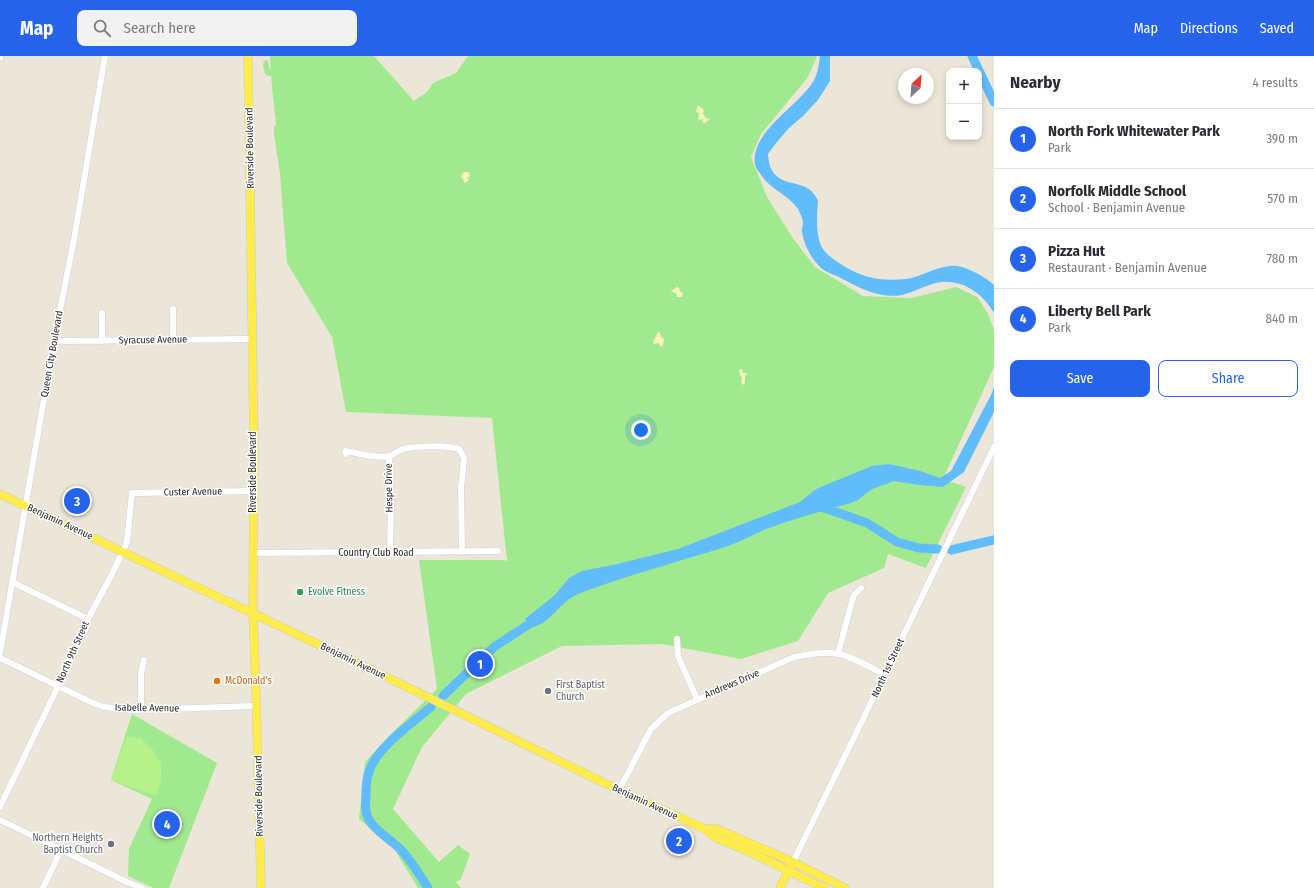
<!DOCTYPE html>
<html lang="en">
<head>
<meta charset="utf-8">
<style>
	:root { --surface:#fff; --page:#f2f2f3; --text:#2b2b33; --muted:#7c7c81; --line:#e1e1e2; --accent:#2563eb }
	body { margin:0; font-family:"Fira Sans Condensed",sans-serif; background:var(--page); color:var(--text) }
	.controls { position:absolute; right:12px; top:12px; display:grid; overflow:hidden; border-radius:8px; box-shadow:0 2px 6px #0003 }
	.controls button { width:36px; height:36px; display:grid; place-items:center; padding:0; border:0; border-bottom:1px solid var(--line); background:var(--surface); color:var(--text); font:20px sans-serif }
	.compass { position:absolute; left:898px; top:12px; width:36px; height:36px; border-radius:50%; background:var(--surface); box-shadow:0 2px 6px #0003; rotate:26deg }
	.you { position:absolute; left:641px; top:374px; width:14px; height:14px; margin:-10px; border:3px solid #fff; border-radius:50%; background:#1a73e8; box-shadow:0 0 0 6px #1a73e833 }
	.badge { display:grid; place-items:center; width:26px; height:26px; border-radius:50%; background:var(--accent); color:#fff; font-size:13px; font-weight:700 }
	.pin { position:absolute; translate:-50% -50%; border:2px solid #fff; box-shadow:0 1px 4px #0006 }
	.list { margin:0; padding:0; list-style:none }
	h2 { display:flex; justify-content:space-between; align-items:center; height:52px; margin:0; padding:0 16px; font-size:17px }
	h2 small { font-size:13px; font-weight:400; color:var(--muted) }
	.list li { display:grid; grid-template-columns:26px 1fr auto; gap:12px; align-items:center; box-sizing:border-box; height:60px; padding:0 16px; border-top:1px solid var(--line) }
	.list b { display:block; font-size:15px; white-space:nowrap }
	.list p { margin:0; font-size:13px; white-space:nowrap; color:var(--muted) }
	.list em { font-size:13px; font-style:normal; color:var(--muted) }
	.actions { display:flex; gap:8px; padding:12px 16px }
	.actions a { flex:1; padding:9px 0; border:1px solid var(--accent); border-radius:8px; text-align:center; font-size:14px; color:var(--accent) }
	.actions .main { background:var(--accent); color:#fff }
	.icon { flex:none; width:22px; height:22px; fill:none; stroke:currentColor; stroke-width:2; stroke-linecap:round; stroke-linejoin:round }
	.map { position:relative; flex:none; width:994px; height:832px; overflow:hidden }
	header { display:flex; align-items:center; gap:24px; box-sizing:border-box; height:56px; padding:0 20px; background:var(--accent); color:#fff }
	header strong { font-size:19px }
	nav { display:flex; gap:22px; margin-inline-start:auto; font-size:14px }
	.search { width:280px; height:36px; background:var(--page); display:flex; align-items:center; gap:10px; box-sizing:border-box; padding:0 14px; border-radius:8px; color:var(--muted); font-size:15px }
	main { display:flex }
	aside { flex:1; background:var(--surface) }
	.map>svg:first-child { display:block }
	.green { fill:#a1e98e }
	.sand { fill:#f5f4b7 }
	.pitch { fill:#b7f189 }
	.water { fill:#60bcfa }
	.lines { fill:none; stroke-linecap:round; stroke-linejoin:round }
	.river { stroke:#60bcfa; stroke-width:9 }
	.minor-casing { stroke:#cdcee3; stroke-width:7 }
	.major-casing { stroke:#cbcbcb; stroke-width:9 }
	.minor { stroke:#fff; stroke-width:6 }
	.major { stroke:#feec4c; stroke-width:8 }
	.leisure-dot { fill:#2e9e5b; stroke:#fff; stroke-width:1.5 }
	.food-dot { fill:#e8710a; stroke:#fff; stroke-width:1.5 }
	.worship-dot { fill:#6b7280; stroke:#fff; stroke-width:1.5 }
	.labels { text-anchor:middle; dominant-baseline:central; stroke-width:3; stroke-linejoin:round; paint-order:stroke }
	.street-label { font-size:10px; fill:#282828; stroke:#fff }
	.leisure-label { font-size:10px; fill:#27864d; stroke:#fff; text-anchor:start }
	.food-label { font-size:10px; fill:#c56008; stroke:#fff; text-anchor:start }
	.worship-label { font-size:10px; fill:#5b616d; stroke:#fff; text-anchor:start }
</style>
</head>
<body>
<header>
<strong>Map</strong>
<div class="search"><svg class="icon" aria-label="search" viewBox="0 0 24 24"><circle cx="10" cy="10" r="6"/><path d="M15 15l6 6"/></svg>Search here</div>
<nav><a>Map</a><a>Directions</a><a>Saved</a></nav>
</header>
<main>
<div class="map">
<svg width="994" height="832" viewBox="0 0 994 832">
	<rect width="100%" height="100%" fill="#ece6d8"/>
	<!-- green -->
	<path class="green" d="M270,0H374L414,45L427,36L433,27L456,17L468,0H817L808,21L761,78L751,101L767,141L792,181L815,211L863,240L911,242L956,231L977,241L987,256L994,273V311L943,423L966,431L926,512L888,498L884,512L828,537L798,585L741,603L662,588L562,590L466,638L422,691L393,753L439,806L458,789L470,798L461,823L456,826L461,832H418L393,791L359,763L365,706L391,678L437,633L419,504H504L507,505L492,362L346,356L332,281L287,207L280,118L274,78V71L276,69L271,20H269L265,18L263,9L264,5L266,4L268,5L269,11L271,15Z
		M132,658L217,707L169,832H153L128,820L129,793L152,743L111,724Z"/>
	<!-- sand -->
	<path class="sand" d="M698,49L704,54L703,58L706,62L710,63L705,67L702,66L703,63L700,64L698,63L699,58L696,55Z
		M464,116H468L470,118L469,121H467L469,124L465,127L461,120Z
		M677,231L679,232L680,235L683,237L682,241H677L676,237L672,236L671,235Z
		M658,276L660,277L661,281L664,283L663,289L661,291L658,287L654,288L653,286Z
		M740,313H742L743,317H747L745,321V326L744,329L741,327L742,322L739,316Z"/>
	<!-- pitch -->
	<path class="pitch" d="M127,680L140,682L152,693L161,707V724L156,740L111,724Z"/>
	<!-- water -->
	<path class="water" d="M820,0H830V25L818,44L803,60L789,72L776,87L768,98C769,115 775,123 792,127C798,128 805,130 810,134C813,136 816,141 818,144C817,157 815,181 823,193C825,197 832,202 836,205C859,221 878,226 906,223C921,221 935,211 950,210C963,208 984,220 994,229V257C983,237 960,221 936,227C924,230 914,236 902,239C880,243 860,232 841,222C835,219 825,216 820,211C811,202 804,189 802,176C801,174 803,170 803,167C803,163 800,157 798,153C787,137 770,134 759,116C758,114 755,111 755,108C750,75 801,49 814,24C818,17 819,8 820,0Z
		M994,331V356L964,416L943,431L919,429L894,425L872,433L858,444L851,447C824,455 795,462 769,472C755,477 742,485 728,490C678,506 627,519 578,538C560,545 551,568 532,571L525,563L555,539L569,522L582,515L613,509L678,493L800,446L816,433L872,410L889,408L920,415L940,422L951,415L991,339Z"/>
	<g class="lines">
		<!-- river -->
		<path class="river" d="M972,0L994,46
			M819,450L867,467L897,486L919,492L938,493
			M951,494L994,484
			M443,640L494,591L534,565L539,561
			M428,832C419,818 411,804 400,793C391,784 380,778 372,768C365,760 365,751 366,740C366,732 366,723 369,716C376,692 412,667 431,651"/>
		<!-- minor casing -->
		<g class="minor-casing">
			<path id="minor" d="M0,2V0
				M173,253V284
				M54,285L252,283
				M102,285V257
				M346,398L345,395C359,397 376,403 389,400C394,399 398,394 403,393C418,390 445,389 459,393L464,402L461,433L462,496
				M390,400L388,411L391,443L390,497
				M254,497L498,495
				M12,526L88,563
				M677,583L678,600L697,643
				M0,597L54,285L74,183L105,0
				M838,598L852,545L854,539L861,532
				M0,602L93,647L104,651L134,654L257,650
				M141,653V617L144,604
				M619,734L651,673L668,657L794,601C805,599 821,596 832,597C848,598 869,611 884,618
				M0,751L88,568V563L112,518L127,486L132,437L254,435
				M0,764L127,826L142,832
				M793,806L864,661L994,391
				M43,832L61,794"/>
		</g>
		<!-- major casing -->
		<g class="major-casing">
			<path id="major" d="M248,0L254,389L253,557L256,635L261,832
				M0,438L347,602L619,734L705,773L714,781L750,796L824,832
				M705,773H717L793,806L845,832
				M780,832L790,811"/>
		</g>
		<!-- minor -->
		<use href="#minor" class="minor"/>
		<!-- major -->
		<use href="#major" class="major"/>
	</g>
	<!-- markers -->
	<circle class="leisure-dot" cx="300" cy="536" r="4"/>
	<circle class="food-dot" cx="217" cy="625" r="4"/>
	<g class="worship-dot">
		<circle cx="548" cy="635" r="4"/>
		<circle cx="111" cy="788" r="4"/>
	</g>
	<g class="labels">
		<!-- street labels -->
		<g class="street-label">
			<text transform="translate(250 92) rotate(-91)">Riverside Boulevard</text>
			<text transform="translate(153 284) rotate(-1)">Syracuse Avenue</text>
			<text transform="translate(52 298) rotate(-80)">Queen City Boulevard</text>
			<text transform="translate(253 416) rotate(-90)">Riverside Boulevard</text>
			<text transform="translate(389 432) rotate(-91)">Hespe Drive</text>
			<text transform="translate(193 436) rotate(-1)">Custer Avenue</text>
			<text transform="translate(60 466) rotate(25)">Benjamin Avenue</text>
			<text x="376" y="497">Country Club Road</text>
			<text transform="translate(73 596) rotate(-66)">North 9th Street</text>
			<text transform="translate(353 605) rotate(26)">Benjamin Avenue</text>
			<text transform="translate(888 612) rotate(-65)">North 1st Street</text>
			<text transform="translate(732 628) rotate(-23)">Andrews Drive</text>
			<text transform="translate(147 652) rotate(1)">Isabelle Avenue</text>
			<text transform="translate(259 740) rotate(-91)">Riverside Boulevard</text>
			<text transform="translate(645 746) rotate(25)">Benjamin Avenue</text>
		</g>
		<!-- leisure labels -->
		<g class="leisure-label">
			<text x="308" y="536">Evolve Fitness</text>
		</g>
		<!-- food labels -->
		<g class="food-label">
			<text x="225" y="625">McDonald's</text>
		</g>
		<!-- worship labels -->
		<g class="worship-label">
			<text x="556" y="629">First Baptist<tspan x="556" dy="12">Church</tspan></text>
			<text x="103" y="782" text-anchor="end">Northern Heights<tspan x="103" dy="12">Baptist Church</tspan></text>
		</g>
	</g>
</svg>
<div class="controls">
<button>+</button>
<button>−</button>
</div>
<svg class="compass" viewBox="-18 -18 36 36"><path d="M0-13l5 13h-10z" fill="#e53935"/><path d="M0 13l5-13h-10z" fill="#7c7c81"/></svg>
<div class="you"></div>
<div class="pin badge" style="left:480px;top:608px">1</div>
<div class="pin badge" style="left:679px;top:785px">2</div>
<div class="pin badge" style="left:77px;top:445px">3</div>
<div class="pin badge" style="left:167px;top:768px">4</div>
</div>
<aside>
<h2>Nearby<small>4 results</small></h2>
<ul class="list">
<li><span class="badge">1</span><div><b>North Fork Whitewater Park</b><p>Park</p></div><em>390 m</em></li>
<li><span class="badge">2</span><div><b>Norfolk Middle School</b><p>School · Benjamin Avenue</p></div><em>570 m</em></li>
<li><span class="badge">3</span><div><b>Pizza Hut</b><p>Restaurant · Benjamin Avenue</p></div><em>780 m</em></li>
<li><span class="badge">4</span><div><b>Liberty Bell Park</b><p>Park</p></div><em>840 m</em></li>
</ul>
<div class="actions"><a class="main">Save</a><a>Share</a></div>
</aside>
</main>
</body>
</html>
